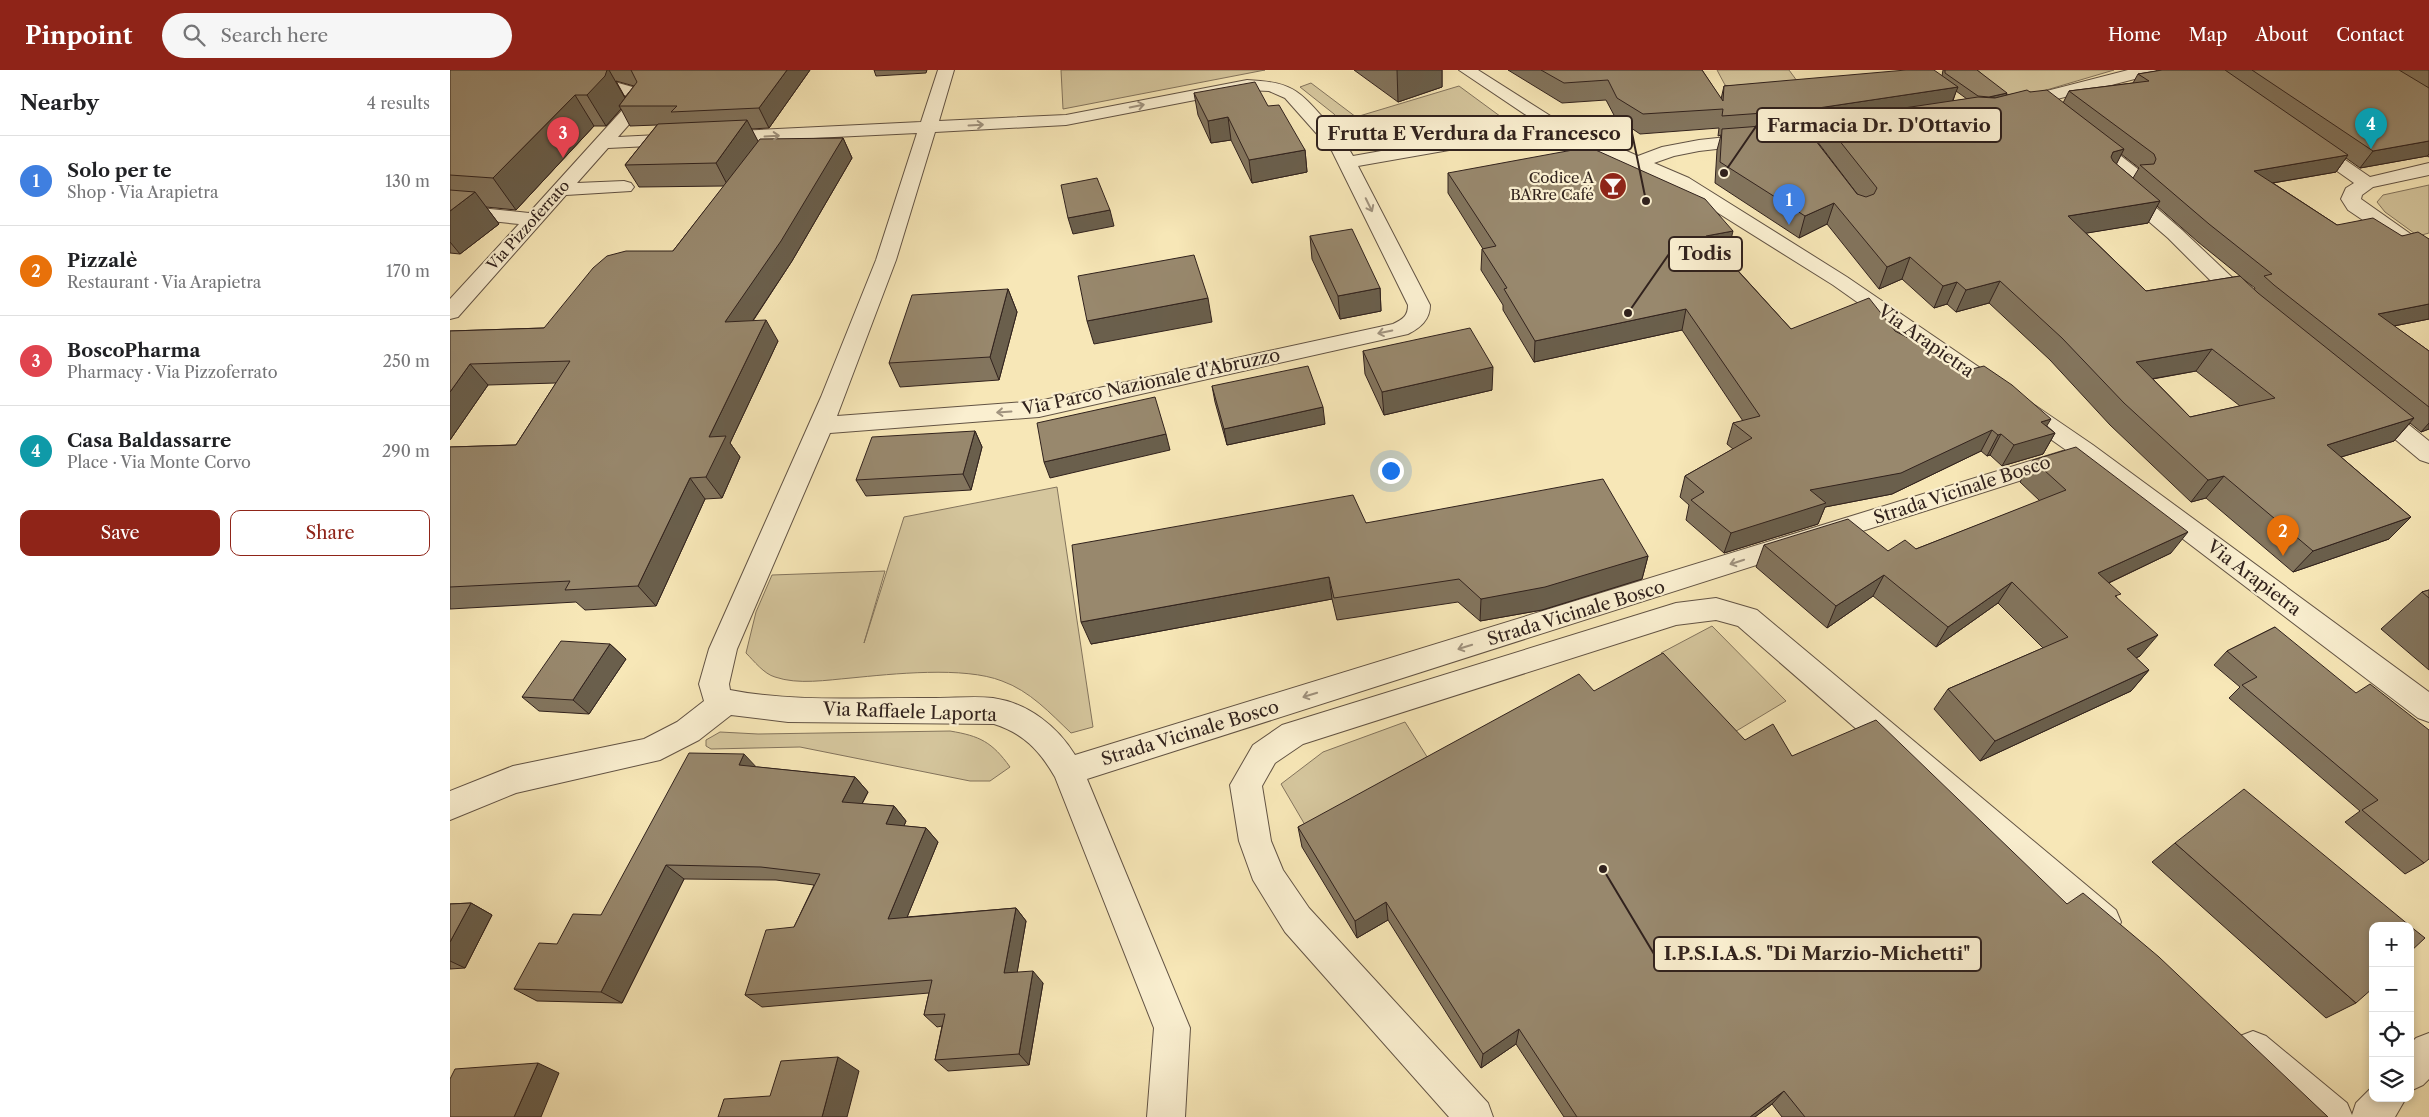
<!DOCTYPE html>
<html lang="en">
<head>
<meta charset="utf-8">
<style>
	:root { --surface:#fff; --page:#f6f6f6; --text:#202124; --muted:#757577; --line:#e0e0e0; --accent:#8f2418 }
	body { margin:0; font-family:"Libre Caslon Text",serif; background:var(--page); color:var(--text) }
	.controls { position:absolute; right:15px; bottom:15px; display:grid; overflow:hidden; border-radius:10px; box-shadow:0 2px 8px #0003 }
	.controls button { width:45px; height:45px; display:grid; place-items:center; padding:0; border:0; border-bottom:1px solid var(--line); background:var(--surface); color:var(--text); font:25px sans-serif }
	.you { position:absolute; left:940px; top:400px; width:18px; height:18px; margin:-12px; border:4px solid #fff; border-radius:50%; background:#1a73e8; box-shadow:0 0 0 8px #1a73e833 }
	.badge { display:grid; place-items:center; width:32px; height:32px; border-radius:50%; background:var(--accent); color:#fff; font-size:16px; font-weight:700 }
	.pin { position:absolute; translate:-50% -41px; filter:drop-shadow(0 1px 2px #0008) }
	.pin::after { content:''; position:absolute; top:26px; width:18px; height:15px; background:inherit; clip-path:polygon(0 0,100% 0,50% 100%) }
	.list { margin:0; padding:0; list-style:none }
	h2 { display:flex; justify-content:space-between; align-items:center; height:65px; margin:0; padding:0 20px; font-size:21px }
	h2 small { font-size:16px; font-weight:400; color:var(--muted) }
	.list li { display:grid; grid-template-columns:32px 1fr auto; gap:15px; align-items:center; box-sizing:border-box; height:90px; padding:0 20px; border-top:1px solid var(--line) }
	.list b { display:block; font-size:19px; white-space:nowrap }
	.list p { margin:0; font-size:16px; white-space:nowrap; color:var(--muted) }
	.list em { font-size:16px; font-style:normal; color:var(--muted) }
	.actions { display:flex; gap:10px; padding:15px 20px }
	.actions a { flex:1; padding:11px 0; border:1px solid var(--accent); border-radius:10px; text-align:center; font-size:18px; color:var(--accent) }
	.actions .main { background:var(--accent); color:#fff }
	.icon { flex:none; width:28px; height:28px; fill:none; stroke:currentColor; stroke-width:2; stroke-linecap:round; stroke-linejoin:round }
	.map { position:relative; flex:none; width:1979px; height:1047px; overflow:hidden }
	header { display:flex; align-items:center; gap:30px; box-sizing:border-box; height:70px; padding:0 25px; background:var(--accent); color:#fff }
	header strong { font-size:24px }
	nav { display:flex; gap:28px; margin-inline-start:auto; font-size:18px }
	.search { width:350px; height:45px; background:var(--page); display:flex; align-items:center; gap:12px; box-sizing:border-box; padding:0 18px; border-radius:28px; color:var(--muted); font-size:19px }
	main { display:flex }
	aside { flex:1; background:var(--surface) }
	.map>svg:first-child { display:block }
	.green { fill:#d5c69d; stroke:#83745d }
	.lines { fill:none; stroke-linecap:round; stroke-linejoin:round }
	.minor-casing { stroke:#625344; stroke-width:2 }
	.minor { fill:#faefd0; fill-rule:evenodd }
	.wall { fill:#83755e; stroke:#31221d; fill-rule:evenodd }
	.shaded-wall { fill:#6a5f4c; stroke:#31221d }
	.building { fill:#98886d; stroke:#31221d; fill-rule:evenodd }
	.oneway { stroke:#a0937f }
	.labels { text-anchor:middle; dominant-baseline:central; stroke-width:4.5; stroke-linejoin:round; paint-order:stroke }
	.far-poi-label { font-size:15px; fill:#31221d; stroke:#faefd0; text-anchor:end }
	.far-street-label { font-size:15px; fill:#31221d; stroke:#faefd0 }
	.street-label { font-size:18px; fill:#31221d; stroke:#faefd0 }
	.leader { fill:none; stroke:#31221d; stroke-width:2 }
	.callout-dot { fill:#31221d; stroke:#faefd0; stroke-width:2 }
	.callout { fill:#faefd0; stroke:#31221d; stroke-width:2 }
	.callout-label { font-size:19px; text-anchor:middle; font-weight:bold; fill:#31221d }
</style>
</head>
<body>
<header>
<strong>Pinpoint</strong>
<div class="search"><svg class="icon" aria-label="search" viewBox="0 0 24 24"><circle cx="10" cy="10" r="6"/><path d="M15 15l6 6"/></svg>Search here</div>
<nav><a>Home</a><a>Map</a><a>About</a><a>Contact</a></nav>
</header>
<main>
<aside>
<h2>Nearby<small>4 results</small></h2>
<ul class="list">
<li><span class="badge" style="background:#3f7fe0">1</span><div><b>Solo per te</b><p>Shop · Via Arapietra</p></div><em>130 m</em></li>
<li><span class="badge" style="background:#e8710a">2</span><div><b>Pizzalè</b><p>Restaurant · Via Arapietra</p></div><em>170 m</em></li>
<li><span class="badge" style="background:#e0444e">3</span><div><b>BoscoPharma</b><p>Pharmacy · Via Pizzoferrato</p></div><em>250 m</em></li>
<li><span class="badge" style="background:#0f9aa8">4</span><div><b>Casa Baldassarre</b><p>Place · Via Monte Corvo</p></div><em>290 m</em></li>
</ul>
<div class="actions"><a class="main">Save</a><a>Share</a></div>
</aside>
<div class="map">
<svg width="1979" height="1047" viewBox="0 0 1979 1047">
	<rect width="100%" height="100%" fill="#f7e7b7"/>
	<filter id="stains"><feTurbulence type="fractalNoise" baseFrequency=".004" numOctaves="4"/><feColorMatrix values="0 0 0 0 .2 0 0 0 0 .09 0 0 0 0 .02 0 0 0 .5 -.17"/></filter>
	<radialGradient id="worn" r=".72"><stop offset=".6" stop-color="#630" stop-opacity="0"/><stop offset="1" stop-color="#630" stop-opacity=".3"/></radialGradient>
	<!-- green -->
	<path class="green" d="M611,0H815L613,39Z
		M1267,0H1339L1350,15L1285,20L1275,15Z
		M1513,0H1664L1556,32Z
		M861,13L906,47L1009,16L1058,52L1038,56L1033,48L950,61L956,70L912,77L884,44L850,17Z
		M1979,115V163L1968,166L1935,142L1927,132L1933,125Z
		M607,417L643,657L621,663C600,643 580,621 552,611C514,596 442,604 401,608C377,610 348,615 325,607C314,604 304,591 296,583L306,542L322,505L435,501L414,573L454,447Z
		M1262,556L1336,631L1283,663L1211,583Z
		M955,652L981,693L858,760L831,714L873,682Z
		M500,661C530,666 542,672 560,697L540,711H520L350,677L261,679L256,676V670L270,662L308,664Z"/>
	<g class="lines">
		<!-- minor casing -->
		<g class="minor-casing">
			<path id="minor" d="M488,0H504L489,51L616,45L797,10C841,12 848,19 876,51C886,62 896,73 903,86L1088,53L1009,0H1028L1110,52L1188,86L1212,77L1249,70L1407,53L1413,54L1416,58L1413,62L1407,63L1249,81L1224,86L1204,93L1239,108L1397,207L1643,375L1979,622V652L1968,648L1624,386L1622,394L637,709L740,958L735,1047H697L704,958L605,707C590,681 573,663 544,654L338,652L281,645L249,670L210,690L66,723L0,750V721L63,696L194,669L227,652L254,631L249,614L259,579L371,327L426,190L467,63L158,78L127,113L174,111L181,113L184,117L181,121L116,125L8,247L0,249V229L69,154L0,147V135L79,143L175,37L178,30L177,26L162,22L127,18L125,14L127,10C147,5 171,14 190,19L196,30L189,43L168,67L471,52ZM797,20L819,21L835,28L882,81L958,235C958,246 953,249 943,254L589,331L387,346L446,190L485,62L616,55ZM1102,62L1225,116L1383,215L1616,380L625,685C607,656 578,633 543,628C525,626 505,628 486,628C418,627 347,633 280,620L279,614L287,579L380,363L589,347L958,264C970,258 980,250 980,235L908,96Z
				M1678,0H1706L1704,4L1568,39L1562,38L1559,34L1562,30Z
				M1638,64L1644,65L1693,103L1695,107L1693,111H1679L1632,73L1629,69L1632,65Z
				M1859,68L1865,69L1920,107L1979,93V105L1923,117L1912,125L1911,129L1979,177V192L1972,190L1898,140L1891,129L1896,118L1904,113L1853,77L1850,73L1853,69Z
				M1674,114L1681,116L1732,160L1806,230L1809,235L1806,240L1798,242L1790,240L1718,168L1667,124L1664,120L1667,116Z
				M1924,331L1932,333L1979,371V393L1970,390L1916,345L1912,339L1916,333Z
				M1266,528L1307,540L1666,840L1671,852L1666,864L1654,869L1642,864L1288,556L1266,550L1226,555L853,674L825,693L812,716L821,771L833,800L859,838L1038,1033L1043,1047H999L835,862L803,810L789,771L780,715L803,675L832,655L1226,533Z
				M1803,961L1816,966L1897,1033L1902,1045L1906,1033L1923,1016V1028H1956L1945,1047H1854L1790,992L1785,979L1790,966Z
				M1979,963V1009L1973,1015L1960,1021V974L1966,968Z"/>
		</g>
		<!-- minor -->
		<use href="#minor" class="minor"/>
	</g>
	<!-- wall -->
	<path class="wall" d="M0,0H360L319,58L301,59L308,72L393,68L402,88L342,191L303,251L328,271L280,373L290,387L272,428L255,429L206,536L135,540L126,532L0,539V377L66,375L106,313L38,315L0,370V261L94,258L223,181L274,116L189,117L175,95L207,55L180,56L171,39L156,56H144L66,140L36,137L49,154L10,184L0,183ZM166,11L184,16L175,27Z
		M424,0H477L476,3L426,6Z
		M904,0H992V17L948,32Z
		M1058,0H1252L1271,29L1274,16L1492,6L1493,0H1527L1556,25L1580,22L1613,33L1619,21L1683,13L1688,4L1707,1V0H1979V87L1977,86L1910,98L1896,88L1886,102L1823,113L1887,155L1952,166L1979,169V249L1944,256L1979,281V359L1971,362L1960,353L1944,371L1891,387L1961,447L1939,469L1843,502L1756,428L1741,432L1660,355L1600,290L1539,233L1506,242L1497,234L1484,238L1452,209L1429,219L1377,154L1349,168L1265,113L1267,80L1271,65L1268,66L1269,58L1190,64L1165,47L1156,30L1112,33ZM1506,21L1517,29L1503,31ZM1372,56L1367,71L1408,125L1407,124L1356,58ZM1671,84L1689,98L1683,108L1666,94ZM1707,136L1748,172L1790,206L1696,221L1636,163L1698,153ZM1793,209L1805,218L1804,220ZM1746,301L1790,336L1740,347L1703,309Z
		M744,23L818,36L855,80L857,102L802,113L781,70L761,73L748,45Z
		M998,103L1278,182L1272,183L1341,259L1445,261L1597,356L1605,363L1593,384L1552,396L1540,385L1537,386L1531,381L1442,424L1375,437L1368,454L1274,483L1236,450L1239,435L1230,427L1235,406L1283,379L1277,374L1283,353L1293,351L1232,260L1084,292L1053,240V235L1031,200L1032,179H1033L998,123Z
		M860,166L930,218L931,241L890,249L862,189Z
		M558,219L567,242L549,310L450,317L439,293Z
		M913,281L1042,320L934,345L915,304Z
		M762,316L875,354L777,375L765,332Z
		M525,361L532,377L521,420L416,426L406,410Z
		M1583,390L1721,483L1659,513L1667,528L1690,586L1686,588L1699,600L1681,621L1530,691L1484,639L1498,619L1593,578L1548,533L1486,577L1423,526L1377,558L1306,497L1314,475L1438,481L1466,479L1590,431L1570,412Z
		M916,453L1198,486L1192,509L1092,540L1030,551L1008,532L887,550L882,529L641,574Z
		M1979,520V600L1931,559L1972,522Z
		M1825,557L1974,793L1955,804L1895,752L1910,741L1779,628L1790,617L1764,595L1777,581Z
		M160,574L176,589L139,644L89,641L72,627Z
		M1144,621L1342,686L1617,834L1878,1047H1332L1322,1034L1305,1047H1114L1066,974L1031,998L938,850L907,868L852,777L848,757Z
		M307,697L405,707L418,722L412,734L444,736L456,751L454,756L476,758L488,772L457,847L566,838L576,851L567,902L593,913L579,995L498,1001L485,990L492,956L487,957L474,945L479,923L312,937L295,925L344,857L364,815L326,810L234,809L172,933L87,931L64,919L107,874L151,845Z
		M1725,773L1906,933L1876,948L1702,792Z
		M21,833L42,845L15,898L0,899V834Z"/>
	<!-- shaded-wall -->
	<path class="shaded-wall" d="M157,0H159L175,28L169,36L171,39L156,56L137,25Z
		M337,0H360L319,58L309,38Z
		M947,0H992V17L948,32Z
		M1508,17L1500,37L1373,50L1372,56L1350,59L1355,40Z
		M1557,23L1554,30L1539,27Z
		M125,25L144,56L66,140L43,108Z
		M778,47L781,70L761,73L758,51Z
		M297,50L309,73L278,116L266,93Z
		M393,68L402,88L342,191L288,273L275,252Z
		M1979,71V84L1977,86L1910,98L1923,81Z
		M1674,79L1663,101L1652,103L1663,82Z
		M855,80L857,102L802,113L799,90Z
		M1898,85L1886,102L1793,118L1804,101Z
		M25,122L49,154L10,184L0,172V141Z
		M1710,131L1698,153L1607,168L1618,146Z
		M1384,133L1377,154L1349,168L1355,146Z
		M660,140L664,156L623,164L618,148Z
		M1283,161L1278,182L1252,187L1256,166Z
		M1460,187L1452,209L1429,219L1437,197Z
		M1550,211L1539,233L1506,242L1516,220Z
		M1507,212L1497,234L1484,238L1493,216Z
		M930,218L931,241L890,249L888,226Z
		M558,219L567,242L549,310L540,287Z
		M758,228L762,252L644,274L637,251Z
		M1979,234V249L1913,262L1928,244Z
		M1236,239L1232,260L1084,292L1085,271Z
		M316,250L328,271L280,373L290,387L272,428L256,407L259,367Z
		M1762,279L1746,301L1672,314L1686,292Z
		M20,294L38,315L0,370V322Z
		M1043,297L1042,320L934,345L932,322Z
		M873,337L875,354L777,375L774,359Z
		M1964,348L1944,371L1858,397L1877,375Z
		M1601,349L1590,367L1605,363L1593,384L1552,396L1564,375L1591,352Z
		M1979,353V359L1971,362Z
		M1542,360L1531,381L1442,424L1375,437L1368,454L1274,483L1281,463L1360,420Z
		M525,361L532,377L521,420L513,404Z
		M716,364L720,380L600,408L594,392Z
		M1551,364L1540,385L1537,386L1548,365Z
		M1774,406L1756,428L1741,432L1758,410Z
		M240,408L255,429L206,536L188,516Z
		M1961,447L1939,469L1843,502L1863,481Z
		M1738,462L1721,483L1633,525L1648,503Z
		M1198,486L1192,509L1092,540L1030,551L1031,529Z
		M1434,505L1423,526L1377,558L1386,536Z
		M879,507L882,529L641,574L631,552Z
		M1562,512L1548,533L1486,577L1498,557Z
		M1708,565L1690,586L1659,600L1677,579Z
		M160,574L176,589L139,644L123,630Z
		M1699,600L1681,621L1530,691L1545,671Z
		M294,684L309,700L289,695Z
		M405,707L418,722L405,747L392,732Z
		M444,736L456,751L448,769L436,754Z
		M476,758L488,772L451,862L438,849Z
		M216,795L234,809L172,933L151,922Z
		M936,832L938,850L907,868L905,851Z
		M21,833L42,845L15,898L0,891V872Z
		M566,838L576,851L565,915L554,903Z
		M583,901L593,913L579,995L569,984Z
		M1069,959L1066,974L1031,998L1033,984Z
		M388,987L409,1001L397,1047H372Z
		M88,993L109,1003L91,1047H64Z
		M1334,1021L1322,1034L1305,1047H1300Z"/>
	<!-- building -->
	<path class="building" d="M0,0H157L155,6L137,25H125L43,108L0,105Z
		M181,0H337L309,38L221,42L227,36H169L187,12Z
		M1091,0H1252L1273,31L1274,16L1456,0H1484L1508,17L1355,40L1272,46L1273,39L1193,44L1167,28L1158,10L1114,13Z
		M1495,0H1527L1557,23L1539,27L1528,26L1495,3Z
		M1712,0H1775L1898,85L1804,101L1887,155L1923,148L1952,166L1968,162L1979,169V234L1928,244L1979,281V337L1824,215L1814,206L1822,204L1759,154L1690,95L1704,94L1706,89L1704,84L1619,21L1699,11L1688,4Z
		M1802,0H1949L1979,18V71L1923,81Z
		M805,12L818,36L829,35L855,80L799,90L778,47L758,51L744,23Z
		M1577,20L1580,22L1597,20L1674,79L1663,82L1661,87L1663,91L1710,131L1618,146L1696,221L1790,206L1808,223L1964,348L1877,375L1961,447L1863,481L1774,406L1758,410L1674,333L1612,268L1550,211L1516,220L1507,212L1493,216L1460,187L1437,197L1384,133L1355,146L1270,92L1272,59L1352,53L1407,124L1416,127L1424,124L1427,118L1373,50L1528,27L1545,28ZM1762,279L1825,328L1740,347L1686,292Z
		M297,50L266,93L175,95L208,54Z
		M393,68L331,171L275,252L316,250L259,367L276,366L256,407L240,408L188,516L115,520L120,511L0,517V377L66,375L120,291L20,294L0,322V261L94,258L143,198L157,186L176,181H223L310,69Z
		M1139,77L1255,129L1283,161L1256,166L1341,259L1419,228L1445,261L1518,300L1534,296L1562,315L1601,349L1591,352L1605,363L1564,375L1551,364L1548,365L1542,360L1451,403L1360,420L1376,433L1281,463L1241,430L1254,422L1235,406L1302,368L1283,353L1310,346L1236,239L1085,271L1054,219L1057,218L1032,179L1046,176L998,103Z
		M647,108L660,140L618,148L611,115Z
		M0,120L25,122L0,141Z
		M902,159L930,218L888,226L860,166Z
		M744,185L758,228L637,251L628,206Z
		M558,219L540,287L439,293L462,225Z
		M1020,258L1043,297L932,322L913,281Z
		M858,296L873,337L774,359L762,316Z
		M705,327L716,364L594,392L587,353Z
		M525,361L513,404L406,410L422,367Z
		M1626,377L1738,462L1648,503L1671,524L1665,526L1708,565L1677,579L1699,600L1545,671L1498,619L1618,567L1562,512L1498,557L1434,505L1386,536L1314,475L1398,449L1438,481L1455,470L1466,479L1616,420L1583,390Z
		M1153,409L1198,486L1095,517L1031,529L1009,509L884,528L879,507L631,552L622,475L903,425L916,453Z
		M1979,520V528L1972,522Z
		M1825,557L1906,623L1920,614L1979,660V789L1974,793L1912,740L1928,730L1792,615L1807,607L1777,581Z
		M111,571L160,574L123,630L72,627Z
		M1213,583L1295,670L1323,654L1342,686L1426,650L1617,834L1633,823L1709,887L1878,1047H1355L1334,1021L1300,1047H1127L1069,959L1033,984L936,832L905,851L848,757L1129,604L1144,621Z
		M239,683L294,684L289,695L405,707L392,732L444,736L436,754L476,758L438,849L566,838L554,903L583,901L569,984L485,990L495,944L474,945L482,910L295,925L316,860L344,857L370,804L311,797L216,795L151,922L64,919L89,873L107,874L123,844L151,845Z
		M1794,719L1960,856H1923V918L1906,933L1725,773Z
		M21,833L0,872V834Z
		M1960,856L1975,868L1960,882Z
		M388,987L372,1047H268L274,1029L320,1026L331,991Z
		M88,993L64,1047H0V1009L5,999Z"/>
	<!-- one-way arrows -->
	<defs><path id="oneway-shaft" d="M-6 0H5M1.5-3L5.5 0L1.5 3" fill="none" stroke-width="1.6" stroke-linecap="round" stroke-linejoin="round" transform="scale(1.25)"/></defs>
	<g class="oneway">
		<use href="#oneway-shaft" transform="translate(687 36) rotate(-11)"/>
		<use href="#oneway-shaft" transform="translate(526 55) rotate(-3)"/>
		<use href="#oneway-shaft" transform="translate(322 66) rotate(-3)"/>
		<use href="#oneway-shaft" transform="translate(919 135) rotate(64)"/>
		<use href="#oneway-shaft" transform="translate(935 262) rotate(168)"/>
		<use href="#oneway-shaft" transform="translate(554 342) rotate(176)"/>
		<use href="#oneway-shaft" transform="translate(1287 492) rotate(162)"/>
		<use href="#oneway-shaft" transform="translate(1015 577) rotate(163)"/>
		<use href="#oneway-shaft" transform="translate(860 625) rotate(163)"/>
	</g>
	<!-- icons -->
	<defs>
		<g id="bar-disc" transform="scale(1.4375)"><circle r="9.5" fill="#8f2418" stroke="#faefd0"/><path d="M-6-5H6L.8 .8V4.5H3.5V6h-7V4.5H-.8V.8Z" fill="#fff"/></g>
	</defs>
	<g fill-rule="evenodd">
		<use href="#bar-disc" x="1163" y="116"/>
	</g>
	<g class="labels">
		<!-- far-poi labels -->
		<g class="far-poi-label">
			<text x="1144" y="107">Codice A<tspan x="1144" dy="17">BARre Café</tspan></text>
		</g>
		<!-- far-street labels -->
		<g class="far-street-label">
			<text transform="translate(78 155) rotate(-48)">Via Pizzoferrato</text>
		</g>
		<!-- street labels -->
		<g class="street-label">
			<text transform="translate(1476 271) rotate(35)">Via Arapietra</text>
			<text transform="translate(701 312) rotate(-12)">Via Parco Nazionale d'Abruzzo</text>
			<text transform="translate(1512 420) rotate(-18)">Strada Vicinale Bosco</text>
			<text transform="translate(1804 508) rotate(37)">Via Arapietra</text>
			<text transform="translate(1126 543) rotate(-17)">Strada Vicinale Bosco</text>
			<text transform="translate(460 642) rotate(2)">Via Raffaele Laporta</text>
			<text transform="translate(740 663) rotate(-17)">Strada Vicinale Bosco</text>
		</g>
	</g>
	<!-- callouts -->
	<path class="leader" d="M1274 103L1307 55M1196 131L1182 63M1178 243L1219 184M1153 799L1204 884"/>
	<g class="callout-dot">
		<circle cx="1274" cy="103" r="5"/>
		<circle cx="1196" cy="131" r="5"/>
		<circle cx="1178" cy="243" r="5"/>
		<circle cx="1153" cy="799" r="5"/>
	</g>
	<g class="callout">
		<rect x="1307" y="38" width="244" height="34" rx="5"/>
		<rect x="867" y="46" width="315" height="34" rx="5"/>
		<rect x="1219" y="167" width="73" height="34" rx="5"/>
		<rect x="1204" y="867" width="327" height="34" rx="5"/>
	</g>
	<g class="callout-label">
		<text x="1429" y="62">Farmacia Dr. D'Ottavio</text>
		<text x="1024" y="70">Frutta E Verdura da Francesco</text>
		<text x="1255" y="190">Todis</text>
		<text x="1367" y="890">I.P.S.I.A.S. "Di Marzio-Michetti"</text>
	</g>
	<rect width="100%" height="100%" filter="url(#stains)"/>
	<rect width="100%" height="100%" fill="url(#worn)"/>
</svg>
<div class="controls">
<button>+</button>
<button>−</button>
<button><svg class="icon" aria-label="locate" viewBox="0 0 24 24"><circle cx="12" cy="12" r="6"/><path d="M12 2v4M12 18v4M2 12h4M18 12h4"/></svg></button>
<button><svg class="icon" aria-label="layers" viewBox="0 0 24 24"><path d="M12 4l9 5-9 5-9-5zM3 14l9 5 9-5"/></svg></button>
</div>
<div class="you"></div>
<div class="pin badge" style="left:1339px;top:155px;background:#3f7fe0">1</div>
<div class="pin badge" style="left:1833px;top:486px;background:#e8710a">2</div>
<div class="pin badge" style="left:113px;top:88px;background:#e0444e">3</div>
<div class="pin badge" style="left:1921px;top:79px;background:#0f9aa8">4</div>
</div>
</main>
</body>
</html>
